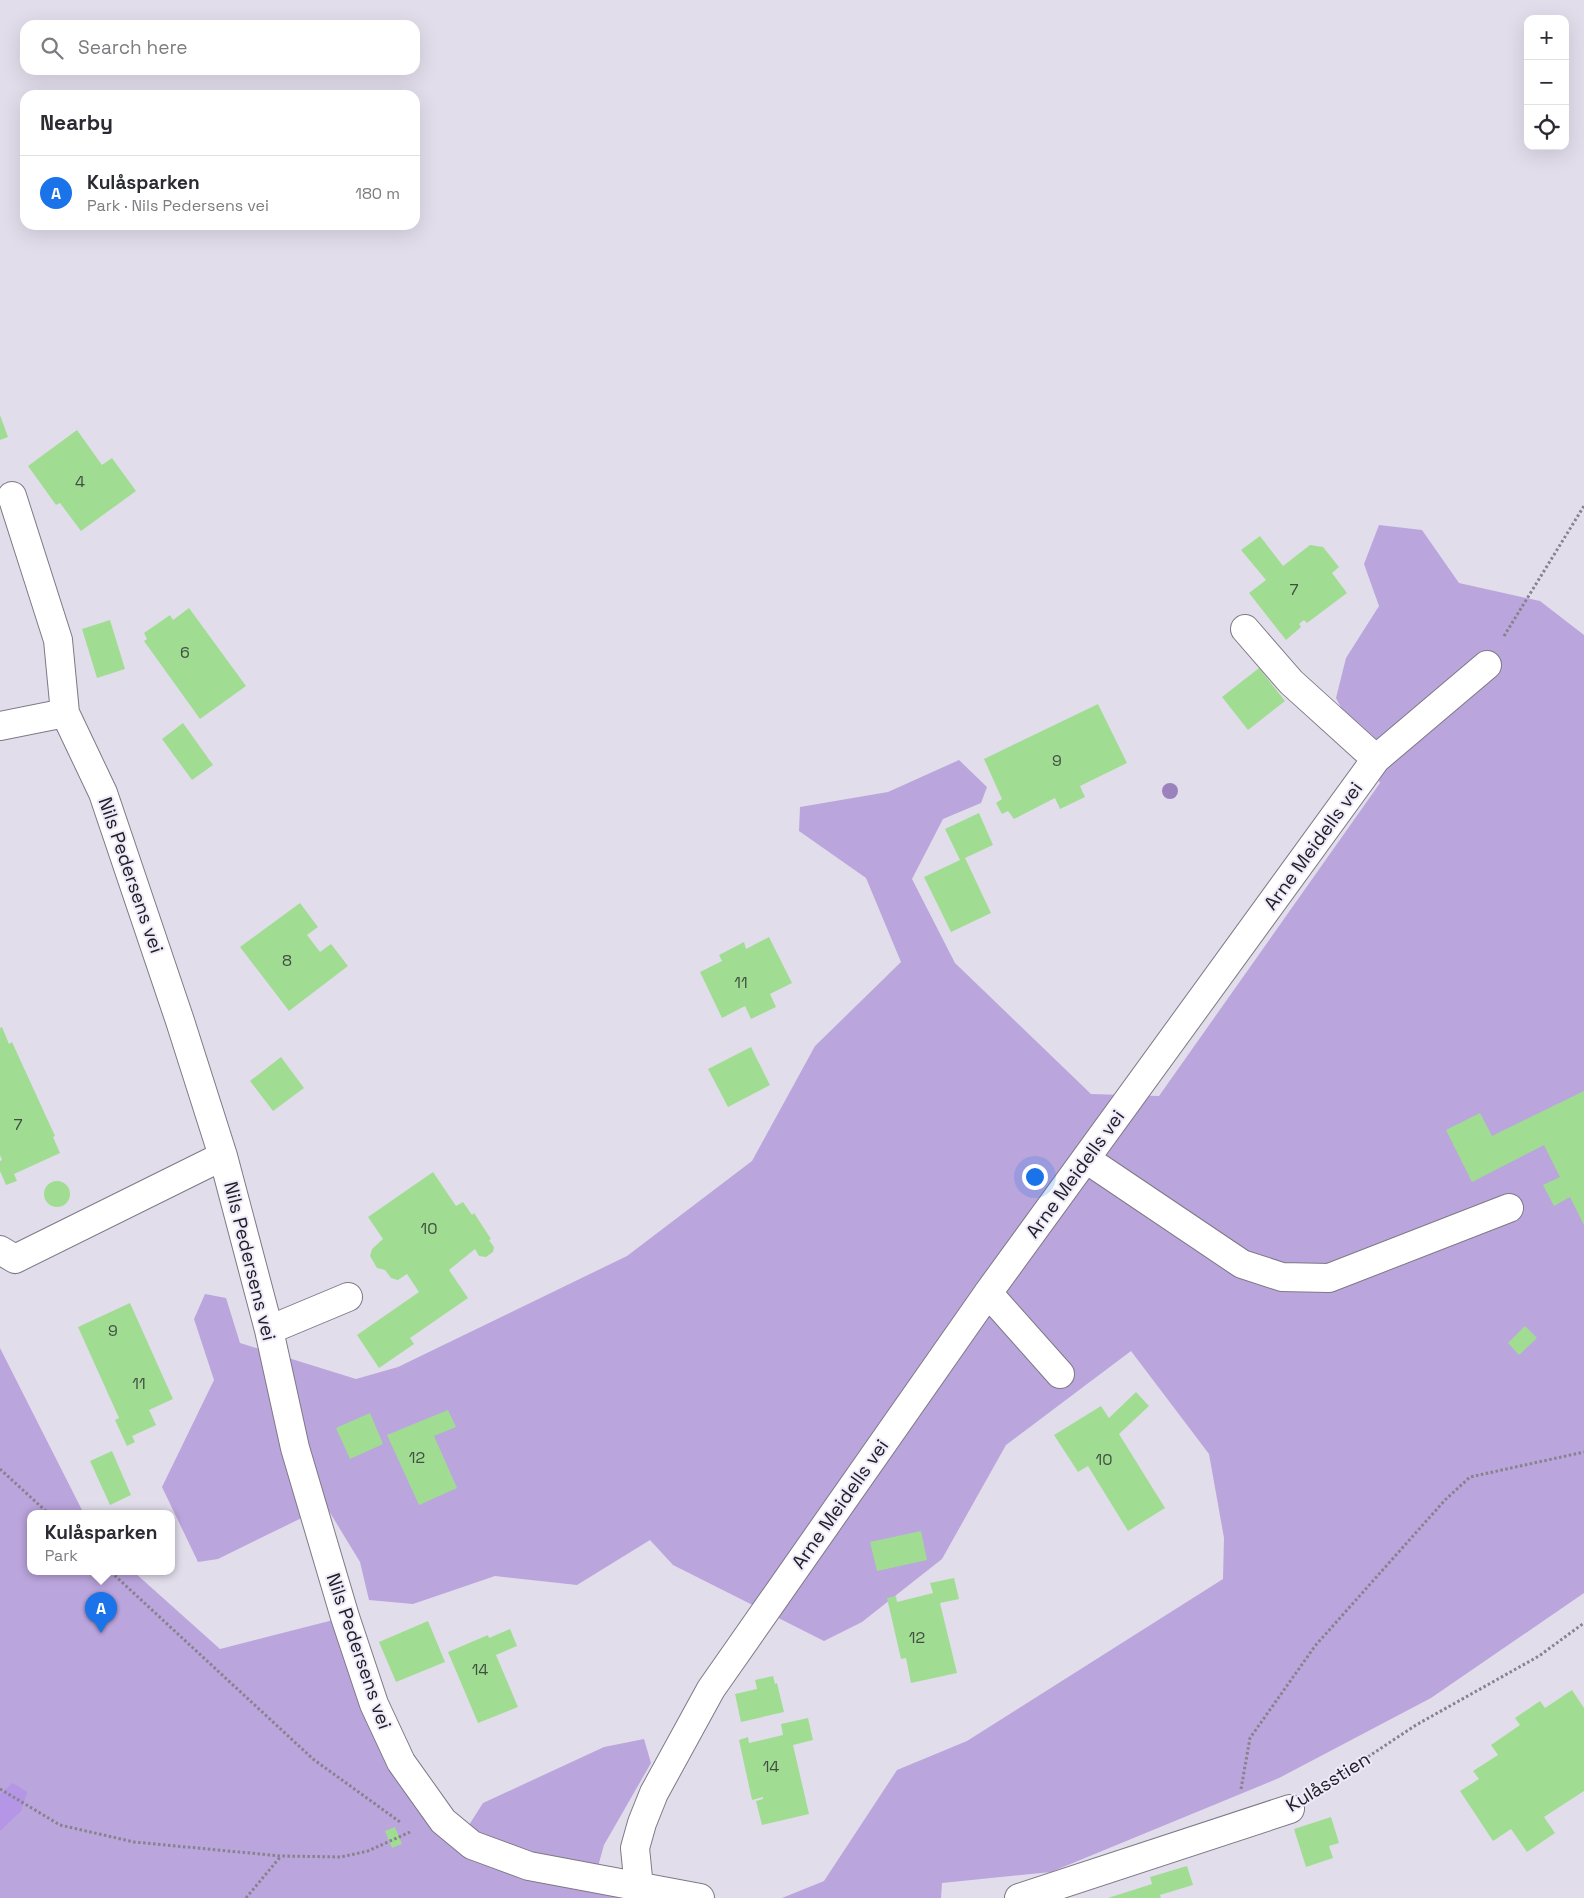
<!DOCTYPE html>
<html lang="en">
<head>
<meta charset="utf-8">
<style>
	:root { --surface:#fff; --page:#f2f2f3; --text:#2b2b33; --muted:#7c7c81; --line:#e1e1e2; --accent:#1a73e8 }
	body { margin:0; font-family:"Space Grotesk",sans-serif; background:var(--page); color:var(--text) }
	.controls { position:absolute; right:15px; top:15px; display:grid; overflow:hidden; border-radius:10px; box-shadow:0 5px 20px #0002 }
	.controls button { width:45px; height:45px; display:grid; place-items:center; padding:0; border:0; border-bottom:1px solid var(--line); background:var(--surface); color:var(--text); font:25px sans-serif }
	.you { position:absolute; left:1034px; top:1176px; width:18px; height:18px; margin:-12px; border:4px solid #fff; border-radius:50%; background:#1a73e8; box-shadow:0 0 0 8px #1a73e833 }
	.badge { display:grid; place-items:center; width:32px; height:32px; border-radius:50%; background:var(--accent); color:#fff; font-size:16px; font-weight:700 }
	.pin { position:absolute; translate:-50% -41px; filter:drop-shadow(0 1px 2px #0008) }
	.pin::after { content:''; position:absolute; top:26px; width:18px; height:15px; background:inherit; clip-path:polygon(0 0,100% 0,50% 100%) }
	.popup { position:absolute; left:27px; top:1510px; width:148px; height:65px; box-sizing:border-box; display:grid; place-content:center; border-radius:10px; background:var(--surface); filter:drop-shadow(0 1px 4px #0005); font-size:16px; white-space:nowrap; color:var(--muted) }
	.popup b { font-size:19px; color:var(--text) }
	.popup::after { content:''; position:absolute; left:50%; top:100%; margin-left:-10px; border:10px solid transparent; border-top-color:var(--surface) }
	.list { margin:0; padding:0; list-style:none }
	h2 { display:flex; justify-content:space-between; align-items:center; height:65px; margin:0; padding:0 20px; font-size:21px }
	h2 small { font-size:16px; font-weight:400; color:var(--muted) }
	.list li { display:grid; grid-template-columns:32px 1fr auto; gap:15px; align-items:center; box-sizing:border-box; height:75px; padding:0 20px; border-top:1px solid var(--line) }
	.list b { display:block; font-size:19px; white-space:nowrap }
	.list p { margin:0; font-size:16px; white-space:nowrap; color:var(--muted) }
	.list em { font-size:16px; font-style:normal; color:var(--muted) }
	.icon { flex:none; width:28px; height:28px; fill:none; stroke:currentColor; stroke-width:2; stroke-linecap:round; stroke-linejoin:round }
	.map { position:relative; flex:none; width:1584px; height:1898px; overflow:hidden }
	.search { position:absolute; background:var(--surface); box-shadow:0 5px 20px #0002; left:20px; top:20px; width:400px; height:55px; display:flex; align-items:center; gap:12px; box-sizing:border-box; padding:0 18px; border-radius:15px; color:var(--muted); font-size:19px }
	.panel { position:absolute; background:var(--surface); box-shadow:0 5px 20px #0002; left:20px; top:90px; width:400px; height:140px; border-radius:15px }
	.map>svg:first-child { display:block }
	.green { fill:#bba5dd }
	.water { fill:#b595e5 }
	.building { fill:#a0dd93 }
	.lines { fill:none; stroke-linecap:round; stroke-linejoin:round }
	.minor-casing { stroke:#7e7986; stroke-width:30 }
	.path { stroke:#86838c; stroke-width:3; stroke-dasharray:2.5 2.5; stroke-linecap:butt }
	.minor { stroke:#fff; stroke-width:28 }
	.tree { fill:#9c82bc }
	.labels { text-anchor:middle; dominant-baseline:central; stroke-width:4; stroke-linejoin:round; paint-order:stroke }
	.number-label { font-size:16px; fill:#414f40 }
	.street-label { font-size:19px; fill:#212025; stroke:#efeaf9 }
</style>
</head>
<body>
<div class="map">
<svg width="1584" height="1898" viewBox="0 0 1584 1898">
	<rect width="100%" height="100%" fill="#e2ddeb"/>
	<!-- green -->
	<path class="green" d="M1379,525L1422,530L1459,583L1540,601L1584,635V1593L1431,1698L1279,1778L1051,1872L942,1883L941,1898H782L824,1881L897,1770L967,1741L1223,1579L1224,1538L1209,1454L1131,1351L1006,1445L942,1559L862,1622L824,1641L673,1565L650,1540L577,1585L495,1576L413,1604L369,1600L360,1562L326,1506L218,1559L198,1562L162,1487L214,1380L194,1319L205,1294L226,1298L240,1343L356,1379L398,1367L627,1256L752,1161L815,1046L901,962L866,878L799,831L800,807L888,792L959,760L987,787L981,803L943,819L912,879L955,963L1091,1094L1159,1096L1380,783L1336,698L1346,658L1379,606L1364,564Z
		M0,1348L84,1514H31V1572H134L220,1649L345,1617L401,1762L462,1836L483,1803L604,1747L644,1739L651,1763L604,1845L595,1877L640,1898H0Z"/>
	<!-- water -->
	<path class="water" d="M13,1783L27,1792L21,1811L0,1831V1794Z"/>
	<!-- building -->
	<path class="building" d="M0,415L8,437L0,440Z
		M77,430L102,465L112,458L136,491L81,531L60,503L56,505L28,466Z
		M1260,536L1283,566L1310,545L1323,547L1339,567L1332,573L1347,593L1307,623L1304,620L1299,624L1301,627L1286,640L1249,593L1266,580L1241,550Z
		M189,608L246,686L200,719L144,641L147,639L144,633L170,615L173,620Z
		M110,620L125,669L97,678L82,629Z
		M1259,668L1285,701L1248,730L1222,697Z
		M1098,704L1127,763L1080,786L1085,797L1060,809L1055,798L1014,819L1008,811L1002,814L996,803L1002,799L984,759Z
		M183,723L213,765L192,780L162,739Z
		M979,813L993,845L965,858L991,913L951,932L924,877L960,860L945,829Z
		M300,903L318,927L307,935L320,952L331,944L348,966L289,1011L240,947Z
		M769,937L792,983L770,994L776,1007L751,1019L745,1006L722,1018L700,972L722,961L719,955L744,942L746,949Z
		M2,1027L9,1044L12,1042L55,1136L53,1137L60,1153L14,1174L17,1181L6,1185L0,1171V1161L2,1160L0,1155V1028Z
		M751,1047L770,1085L728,1107L708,1069Z
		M281,1057L304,1088L273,1111L250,1081Z
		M1584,1091V1225L1570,1197L1554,1206L1543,1185L1560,1177L1544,1145L1472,1182L1446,1130L1480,1113L1492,1136Z
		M433,1172L456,1206L463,1202L472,1215L474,1213L491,1239L489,1240L494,1247L493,1252L486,1257L479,1256L475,1249L449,1270L468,1298L410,1338L414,1344L379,1368L357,1335L419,1292L407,1274L398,1280L391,1278L385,1270L377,1268L370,1256L372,1249L383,1239L368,1217Z
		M44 1194a13 13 0 1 1 26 0a13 13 0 1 1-26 0Z
		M130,1303L173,1399L149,1410L156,1425L132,1436L135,1442L127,1446L115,1420L119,1418L78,1327Z
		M1525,1326L1537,1338L1519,1355L1508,1343Z
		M1136,1392L1149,1406L1119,1434L1165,1508L1128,1531L1088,1466L1078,1472L1054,1435L1101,1406L1109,1418Z
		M448,1410L456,1427L434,1436L457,1488L419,1505L387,1435Z
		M370,1413L383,1444L350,1459L336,1428Z
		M112,1451L131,1495L110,1505L90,1461Z
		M921,1531L927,1560L877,1571L870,1542Z
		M954,1578L959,1599L940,1603L957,1673L911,1683L906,1658L901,1659L887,1598L896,1596L897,1602L933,1593L930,1583Z
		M428,1621L445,1662L396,1682L379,1642Z
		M510,1629L517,1646L496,1655L518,1707L478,1723L448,1652L488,1635L489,1638Z
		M773,1676L775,1684L777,1683L784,1712L741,1722L735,1694L757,1689L755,1680Z
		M1572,1690L1584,1708V1791L1544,1817L1555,1833L1527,1852L1511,1829L1493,1841L1460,1791L1479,1779L1473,1771L1498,1755L1491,1745L1520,1725L1515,1718L1540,1701L1545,1708Z
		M808,1718L813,1740L793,1745L809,1814L762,1825L756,1801L763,1799V1797L752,1800L739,1740L748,1737L749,1743L783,1735L781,1724Z
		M1331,1817L1339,1843L1329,1846L1333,1858L1306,1867L1294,1829Z
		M395,1827L402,1844L392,1848L385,1831Z
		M1187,1866L1193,1885L1160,1895L1161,1898H1108L1152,1884L1150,1877Z"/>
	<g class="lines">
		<!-- minor casing -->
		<g class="minor-casing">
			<path id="minor" d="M12,496L58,640L65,713L103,793L180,1021L223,1156L269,1330L295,1448L345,1617L374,1704L401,1762L443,1821L472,1845L529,1866L700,1898
				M1245,629L1291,682L1376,759
				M0,726L65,713
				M1086,1159L1242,1264L1282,1277L1329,1278L1509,1208
				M0,1250L15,1259L223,1156
				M988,1293L1060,1374
				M269,1330L348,1297
				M640,1898L635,1848L642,1823L654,1793L711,1689L988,1293L1376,759L1487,665
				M1019,1898L1290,1809"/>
		</g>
		<!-- path -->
		<path class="path" d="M1504,636L1584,506
			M0,1469L49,1514
			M111,1572L313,1759L400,1822
			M0,1789L60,1825L134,1842L281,1856L341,1857L368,1851L410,1832
			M1241,1789L1250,1738L1315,1646L1445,1500L1470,1477L1584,1452
			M1318,1790L1416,1725L1539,1656L1584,1623
			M246,1898L281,1856"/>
		<!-- minor -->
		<use href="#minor" class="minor"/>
	</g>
	<!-- trees -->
	<circle class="tree" cx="1170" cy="791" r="8"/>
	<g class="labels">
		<!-- number labels -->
		<g class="number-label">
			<text x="80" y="481">4</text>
			<text x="1294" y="589">7</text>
			<text x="185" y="652">6</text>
			<text x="1057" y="760">9</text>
			<text x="287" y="960">8</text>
			<text x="741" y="982">11</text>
			<text x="18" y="1124">7</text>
			<text x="429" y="1228">10</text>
			<text x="113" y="1330">9</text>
			<text x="139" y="1383">11</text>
			<text x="417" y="1457">12</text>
			<text x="1104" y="1459">10</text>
			<text x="917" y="1637">12</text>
			<text x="480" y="1669">14</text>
			<text x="771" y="1766">14</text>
		</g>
		<!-- street labels -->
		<g class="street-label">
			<text transform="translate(1313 846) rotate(-54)">Arne Meidells vei</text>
			<text transform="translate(131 875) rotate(71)">Nils Pedersens vei</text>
			<text transform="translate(1075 1174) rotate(-54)">Arne Meidells vei</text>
			<text transform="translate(250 1261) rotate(76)">Nils Pedersens vei</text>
			<text transform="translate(840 1504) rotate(-55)">Arne Meidells vei</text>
			<text transform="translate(359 1651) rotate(71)">Nils Pedersens vei</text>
			<text transform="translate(1328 1782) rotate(-32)">Kulåsstien</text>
		</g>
	</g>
</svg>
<div class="controls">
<button>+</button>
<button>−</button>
<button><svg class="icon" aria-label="locate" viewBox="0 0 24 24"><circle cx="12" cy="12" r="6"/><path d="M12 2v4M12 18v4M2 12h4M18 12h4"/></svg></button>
</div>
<div class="you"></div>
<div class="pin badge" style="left:101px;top:1633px">A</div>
<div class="popup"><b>Kulåsparken</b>Park</div>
<div class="search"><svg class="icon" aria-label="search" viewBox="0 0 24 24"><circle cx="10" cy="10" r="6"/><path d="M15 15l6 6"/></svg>Search here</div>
<section class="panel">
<h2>Nearby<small></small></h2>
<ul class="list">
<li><span class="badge">A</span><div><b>Kulåsparken</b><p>Park · Nils Pedersens vei</p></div><em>180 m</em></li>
</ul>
</section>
</div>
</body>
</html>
